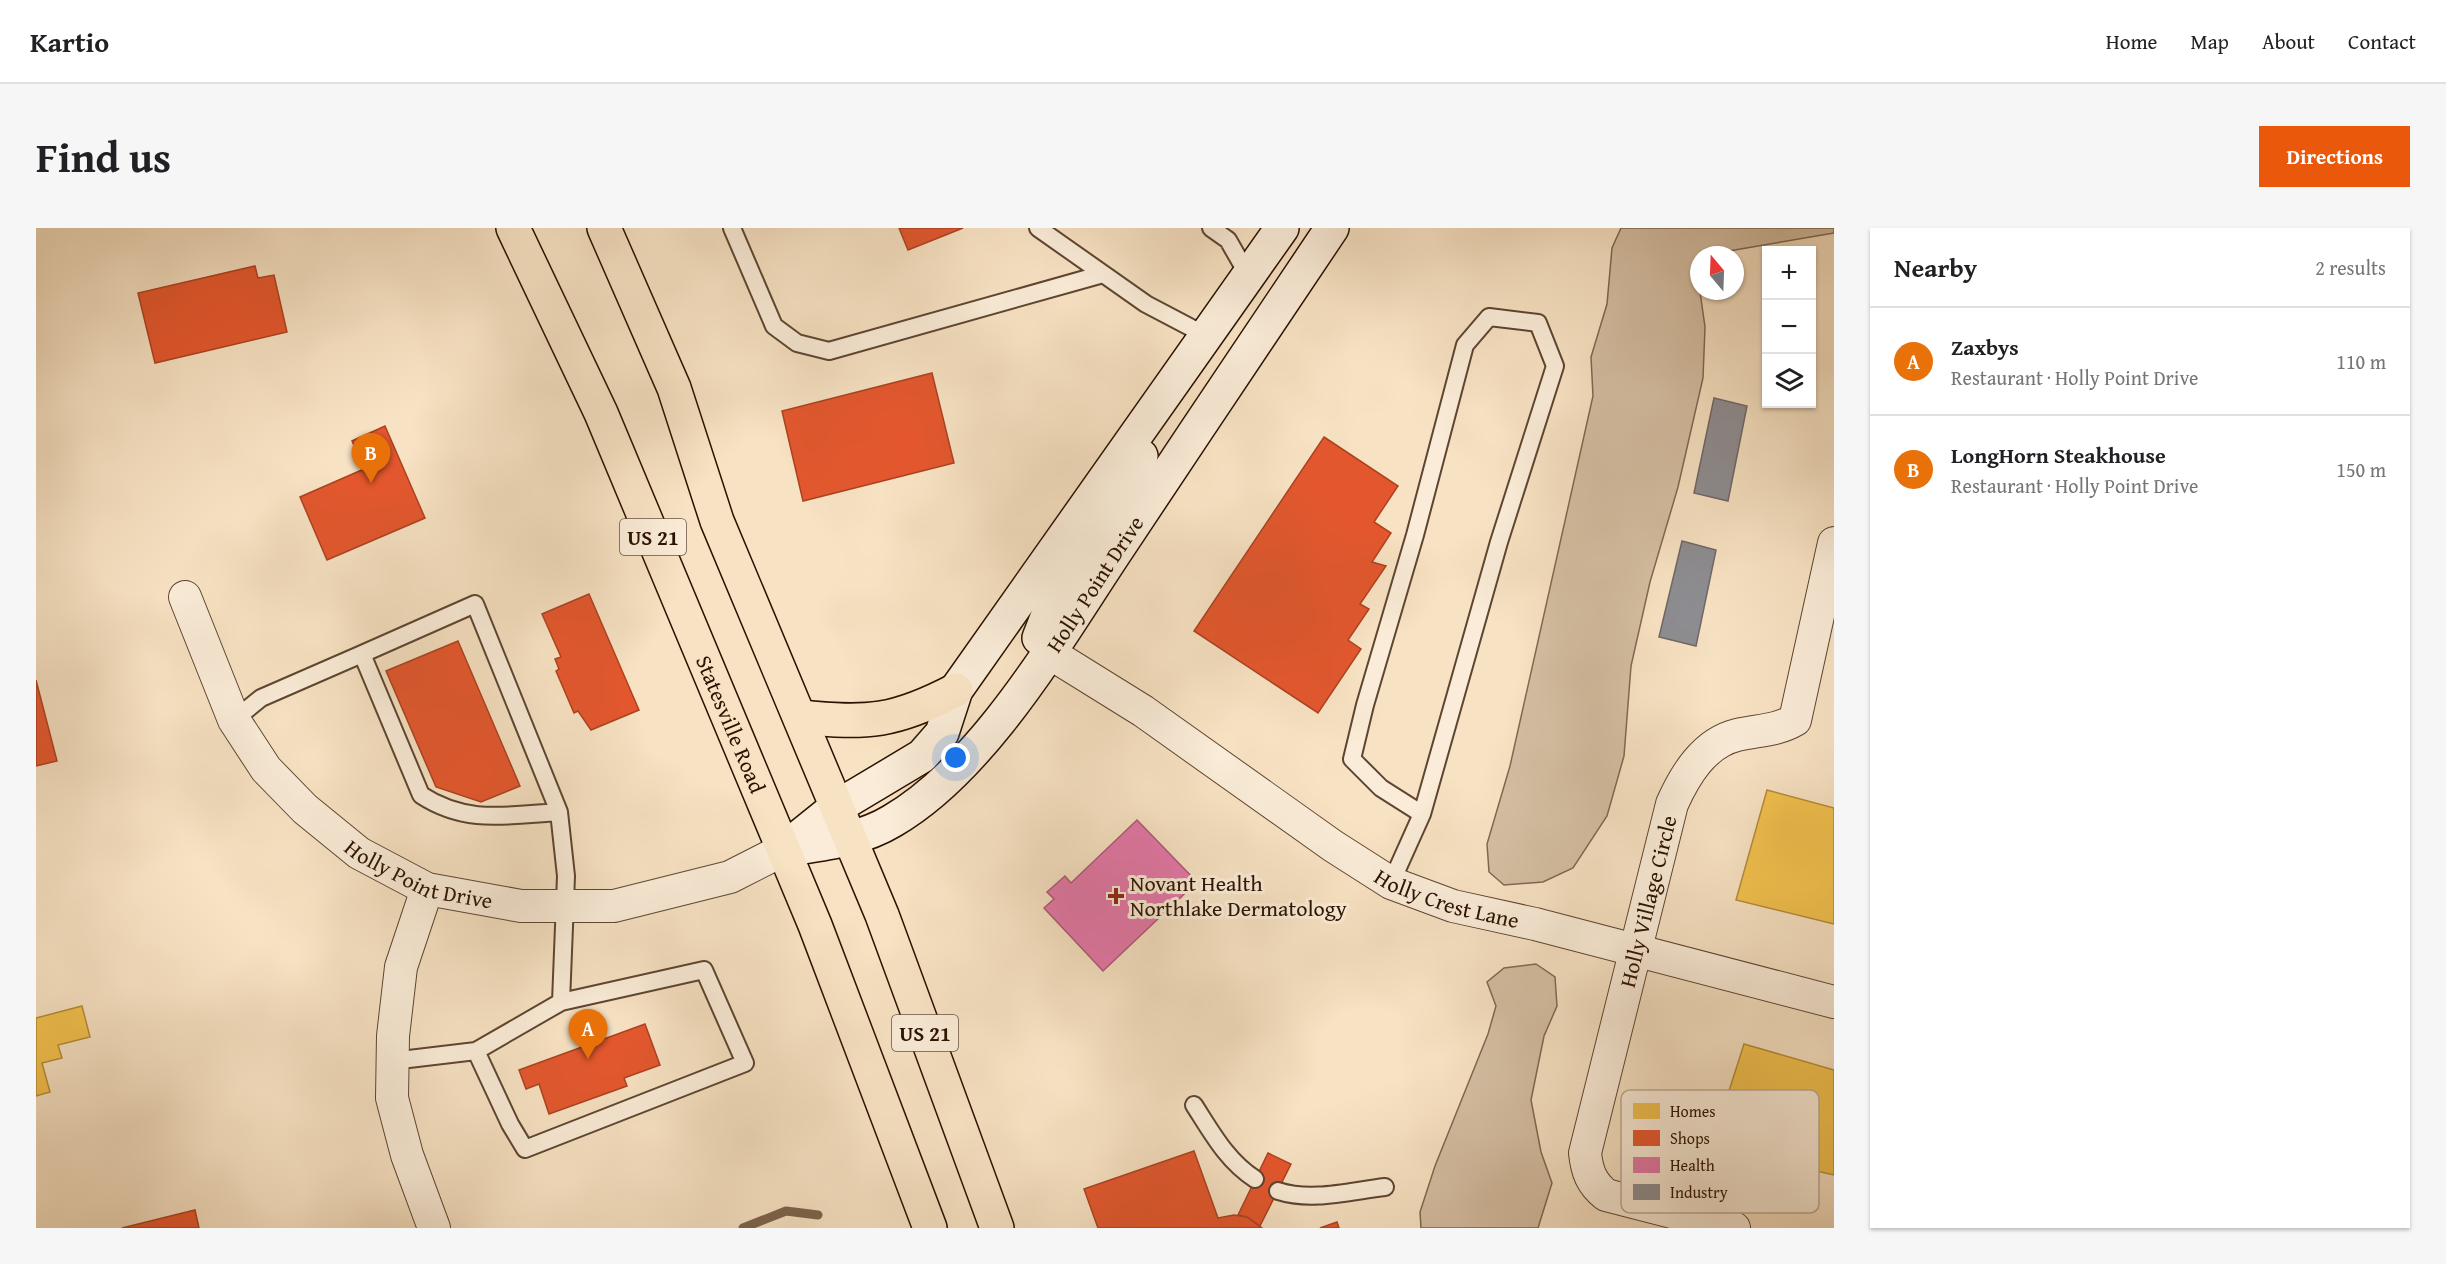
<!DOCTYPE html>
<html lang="en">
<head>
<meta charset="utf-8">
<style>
	:root { --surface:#fff; --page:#f6f6f6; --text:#202124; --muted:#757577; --line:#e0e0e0; --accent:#ea580c }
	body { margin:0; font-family:"Gentium Book Plus",serif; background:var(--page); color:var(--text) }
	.controls { position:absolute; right:18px; top:18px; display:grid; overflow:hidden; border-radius:0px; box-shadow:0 2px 4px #0004 }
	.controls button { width:54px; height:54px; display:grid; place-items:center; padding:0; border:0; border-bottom:2px solid var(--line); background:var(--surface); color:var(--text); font:30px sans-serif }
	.compass { position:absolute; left:1654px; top:18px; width:54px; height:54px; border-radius:50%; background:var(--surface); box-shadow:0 2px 4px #0004; rotate:341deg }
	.you { position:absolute; left:920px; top:530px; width:21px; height:21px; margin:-15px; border:4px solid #fff; border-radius:50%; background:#1a73e8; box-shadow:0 0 0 9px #1a73e833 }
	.badge { display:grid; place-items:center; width:39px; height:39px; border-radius:50%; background:var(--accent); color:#fff; font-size:20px; font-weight:700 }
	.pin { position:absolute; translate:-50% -50px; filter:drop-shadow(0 2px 3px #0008) }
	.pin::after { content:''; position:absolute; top:32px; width:21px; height:18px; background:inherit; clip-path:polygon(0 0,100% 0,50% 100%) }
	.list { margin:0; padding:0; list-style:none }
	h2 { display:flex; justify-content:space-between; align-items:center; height:78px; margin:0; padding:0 24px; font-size:26px }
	h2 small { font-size:20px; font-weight:400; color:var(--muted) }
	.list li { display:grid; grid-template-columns:39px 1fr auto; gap:18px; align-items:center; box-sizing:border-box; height:108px; padding:0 24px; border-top:2px solid var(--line) }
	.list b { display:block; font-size:22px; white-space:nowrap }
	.list p { margin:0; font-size:20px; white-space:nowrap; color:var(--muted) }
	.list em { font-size:20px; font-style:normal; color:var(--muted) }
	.icon { flex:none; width:33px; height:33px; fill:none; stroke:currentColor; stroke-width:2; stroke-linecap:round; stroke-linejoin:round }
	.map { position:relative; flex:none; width:1798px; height:1000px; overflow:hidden; border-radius:0px }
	header { display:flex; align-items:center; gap:36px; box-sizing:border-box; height:84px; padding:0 30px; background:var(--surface); border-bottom:2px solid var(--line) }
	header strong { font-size:28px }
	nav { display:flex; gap:33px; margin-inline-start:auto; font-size:21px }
	.intro { display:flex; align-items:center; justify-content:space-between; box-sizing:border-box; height:144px; padding:0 36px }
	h1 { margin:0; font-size:42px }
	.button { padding:15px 27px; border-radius:0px; background:var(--accent); color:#fff; font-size:21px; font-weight:700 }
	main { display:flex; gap:36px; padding:0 36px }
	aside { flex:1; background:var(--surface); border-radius:0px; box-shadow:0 2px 4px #0004 }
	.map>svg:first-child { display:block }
	.green { fill:#d4bea2; stroke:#806851; stroke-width:1.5 }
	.homes { fill:#f2c14e; stroke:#b68c37; stroke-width:1.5 }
	.shops { fill:#e4572e; stroke:#ac4220; stroke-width:1.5 }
	.health { fill:#e377a8; stroke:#ac5876; stroke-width:1.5 }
	.industry { fill:#8d8d92; stroke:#706866; stroke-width:1.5 }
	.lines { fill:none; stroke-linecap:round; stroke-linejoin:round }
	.stream { stroke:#7c644d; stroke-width:9 }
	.lane-casing { stroke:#5e4531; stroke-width:20 }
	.street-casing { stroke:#5e4531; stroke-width:34 }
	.secondary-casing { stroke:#2b1100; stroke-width:36 }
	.primary-casing { stroke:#2b1100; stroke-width:36 }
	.lane { stroke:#faecd8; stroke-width:16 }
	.street { stroke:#faecd8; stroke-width:32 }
	.secondary { stroke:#faecd8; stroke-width:33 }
	.primary { stroke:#f7e2c3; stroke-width:33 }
	.poi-dot { fill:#8f2418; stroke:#faecd8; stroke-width:2 }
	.labels { text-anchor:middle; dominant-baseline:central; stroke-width:6; stroke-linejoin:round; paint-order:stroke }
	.shield { fill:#faecd8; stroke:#695341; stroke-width:1.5 }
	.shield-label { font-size:21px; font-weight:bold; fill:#2b1100 }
	.street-label { font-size:22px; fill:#2b1100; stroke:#faecd8 }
	.poi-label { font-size:22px; fill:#2b1100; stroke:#faecd8; text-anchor:start }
	.key { fill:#faecd8; stroke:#bcaa97; stroke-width:1.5 }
	.key-label { font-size:16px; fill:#2b1100 }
</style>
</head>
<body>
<header>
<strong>Kartio</strong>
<nav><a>Home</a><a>Map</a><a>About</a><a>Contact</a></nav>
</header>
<div class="intro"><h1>Find us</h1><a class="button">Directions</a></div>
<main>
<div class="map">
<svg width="1798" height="1000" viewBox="0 0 1798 1000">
	<rect width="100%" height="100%" fill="#f7e2c3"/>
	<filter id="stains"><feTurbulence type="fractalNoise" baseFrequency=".00333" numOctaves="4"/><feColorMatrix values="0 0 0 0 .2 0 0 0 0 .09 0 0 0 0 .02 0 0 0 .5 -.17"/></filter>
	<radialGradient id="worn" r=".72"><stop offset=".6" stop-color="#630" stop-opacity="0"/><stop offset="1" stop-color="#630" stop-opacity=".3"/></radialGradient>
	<!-- green -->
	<path class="green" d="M1585,0H1798V5L1693,23L1687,27H1663L1662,49L1669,99L1667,150L1642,259L1614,354L1595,438L1588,528L1571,588L1537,640L1507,654L1468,657L1453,644L1451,616L1474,538L1557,168L1555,129L1571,76L1576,20Z
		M1500,736L1519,749L1521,778L1508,808L1495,872L1505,924L1516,955L1502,1000H1385L1384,984L1399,938L1452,806L1460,778L1451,754L1468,740Z"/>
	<!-- homes -->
	<path class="homes" d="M1731,562L1798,580V696L1700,672Z
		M46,778L54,809L22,817L26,830L6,835L14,864L0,868V790Z
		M1708,816L1798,842V947L1675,919Z"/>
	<!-- shops -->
	<path class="shops" d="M863,0H927L872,22Z
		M219,38L222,50L238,47L251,104L119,135L102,65Z
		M896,145L918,235L767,273L746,183Z
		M349,198L389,290L291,332L264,269L328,241L316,213Z
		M1288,209L1362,258L1338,294L1355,305L1336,334L1350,338L1324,376L1333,381L1312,412L1325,421L1282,485L1158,403Z
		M553,366L603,482L555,502L542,483L538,485L520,443L523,441L519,431L525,429L506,386Z
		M422,413L484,558L445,574L400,559L350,443Z
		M0,452L21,533L0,538Z
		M609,796L624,837L588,850L591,858L513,886L503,856L490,861L483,842Z
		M1158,923L1182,990L1198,987L1211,989L1226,1000H1062L1048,961Z
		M1232,925L1255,936L1224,998L1211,989L1202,987Z
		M159,982L163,1000H86Z
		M1301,994L1303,1000H1284Z"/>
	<!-- health -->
	<path class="health" d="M1101,592L1161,654L1067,743L1008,680L1018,671L1011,664L1029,648L1035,655Z"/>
	<!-- industry -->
	<path class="industry" d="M1678,170L1711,178L1692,273L1658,265Z
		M1646,313L1680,322L1660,418L1623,409Z"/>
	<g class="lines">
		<!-- stream -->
		<path class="stream" d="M707,1000L750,983L782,987"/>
		<!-- lane casing -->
		<g class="lane-casing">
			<path id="lane" d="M696,0L738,98L761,115L793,123L1067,46
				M1002,0L1110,76L1169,107
				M1175,0L1192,12L1212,47
				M326,426L439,376L523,584
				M198,492L225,470L326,426L385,567C431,597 472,587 523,584L530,648L525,774
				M1355,655L1386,586L1463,314L1519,138L1502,95L1453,89L1429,117L1379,307L1329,477L1316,531L1345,560L1386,586
				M356,833L440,823L525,774L668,742L709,835L489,921L474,896L440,823
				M1158,877C1176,905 1191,933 1219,951
				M1242,963C1276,974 1314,963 1349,959"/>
		</g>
		<!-- street casing -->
		<g class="street-casing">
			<g id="street">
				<path id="s1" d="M149,369L198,492L230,541L269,581L323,625L391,661L485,678H578L694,649L747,622"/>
				<path id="s2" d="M1012,424L1107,483L1297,618L1355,655L1417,678L1499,696L1798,774"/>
				<path d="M391,661L365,739L357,808L356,870L371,927L398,1000"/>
				<path id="s3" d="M1698,1000L1570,967C1555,955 1551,943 1549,925L1636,576C1649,547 1668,515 1701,507C1723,502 1740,503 1759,492L1798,315"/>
			</g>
		</g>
		<!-- secondary casing -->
		<g class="secondary-casing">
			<g id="secondary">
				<path d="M1003,410L1015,379L1080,277L1105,228"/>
				<path d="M748,621L799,580L886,528L906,505L920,462L1246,0"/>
				<path id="s4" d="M747,622C784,616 823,613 856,593C949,539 1023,408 1082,320C1153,213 1224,107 1296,0"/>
			</g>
		</g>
		<!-- primary casing -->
		<g class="primary-casing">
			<g id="primary">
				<path id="s5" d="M477,0L565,185L779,697L894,1000"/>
				<path d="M568,0L638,160L681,293L846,687L961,1000"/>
				<path d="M764,489C832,496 859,494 920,462"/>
			</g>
		</g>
		<!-- lane -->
		<use href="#lane" class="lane"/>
		<!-- street -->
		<use href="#street" class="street"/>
		<!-- secondary -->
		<use href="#secondary" class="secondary"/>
		<!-- primary -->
		<use href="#primary" class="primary"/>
	</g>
	<!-- markers -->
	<path class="poi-dot" d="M1077 659h6v6h6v6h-6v6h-6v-6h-6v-6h6z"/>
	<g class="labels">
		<!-- shield labels -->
		<g class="shield">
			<rect x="584" y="291" width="66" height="36" rx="4.5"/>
			<rect x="856" y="787" width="66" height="36" rx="4.5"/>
		</g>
		<g class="shield-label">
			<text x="617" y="309">US 21</text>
			<text x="889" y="805">US 21</text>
		</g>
		<!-- street labels -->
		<g class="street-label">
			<text stroke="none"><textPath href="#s4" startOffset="428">Holly Point Drive</textPath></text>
			<text stroke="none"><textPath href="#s5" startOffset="542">Statesville Road</textPath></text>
			<text stroke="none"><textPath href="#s1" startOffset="381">Holly Point Drive</textPath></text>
			<text stroke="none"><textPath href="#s2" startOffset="472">Holly Crest Lane</textPath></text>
			<text stroke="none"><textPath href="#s3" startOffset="440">Holly Village Circle</textPath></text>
		</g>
		<!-- poi labels -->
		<g class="poi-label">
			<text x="1094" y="655">Novant Health<tspan x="1094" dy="25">Northlake Dermatology</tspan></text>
		</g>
	</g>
	<!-- legend -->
	<rect x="1585" y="862" width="198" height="123" rx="9" class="key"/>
	<rect x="1597" y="875" width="27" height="16" fill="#f2c14e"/>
	<rect x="1597" y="902" width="27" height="16" fill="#e4572e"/>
	<rect x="1597" y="929" width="27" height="16" fill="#e377a8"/>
	<rect x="1597" y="956" width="27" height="16" fill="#8d8d92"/>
	<g class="key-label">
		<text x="1634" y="889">Homes</text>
		<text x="1634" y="916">Shops</text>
		<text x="1634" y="943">Health</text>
		<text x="1634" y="970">Industry</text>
	</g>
	<rect width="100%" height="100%" filter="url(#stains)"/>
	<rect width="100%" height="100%" fill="url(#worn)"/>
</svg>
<div class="controls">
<button>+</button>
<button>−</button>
<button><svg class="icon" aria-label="layers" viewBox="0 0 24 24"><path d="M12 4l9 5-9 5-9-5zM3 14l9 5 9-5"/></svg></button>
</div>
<svg class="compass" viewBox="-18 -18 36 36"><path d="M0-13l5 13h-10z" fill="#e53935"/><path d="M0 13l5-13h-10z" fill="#757577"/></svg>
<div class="you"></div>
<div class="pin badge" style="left:552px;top:831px;background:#e8710a">A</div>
<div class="pin badge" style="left:335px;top:255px;background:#e8710a">B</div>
</div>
<aside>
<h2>Nearby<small>2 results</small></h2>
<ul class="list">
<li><span class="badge" style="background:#e8710a">A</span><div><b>Zaxbys</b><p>Restaurant · Holly Point Drive</p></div><em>110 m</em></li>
<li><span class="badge" style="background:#e8710a">B</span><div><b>LongHorn Steakhouse</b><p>Restaurant · Holly Point Drive</p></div><em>150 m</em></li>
</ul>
</aside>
</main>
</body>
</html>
